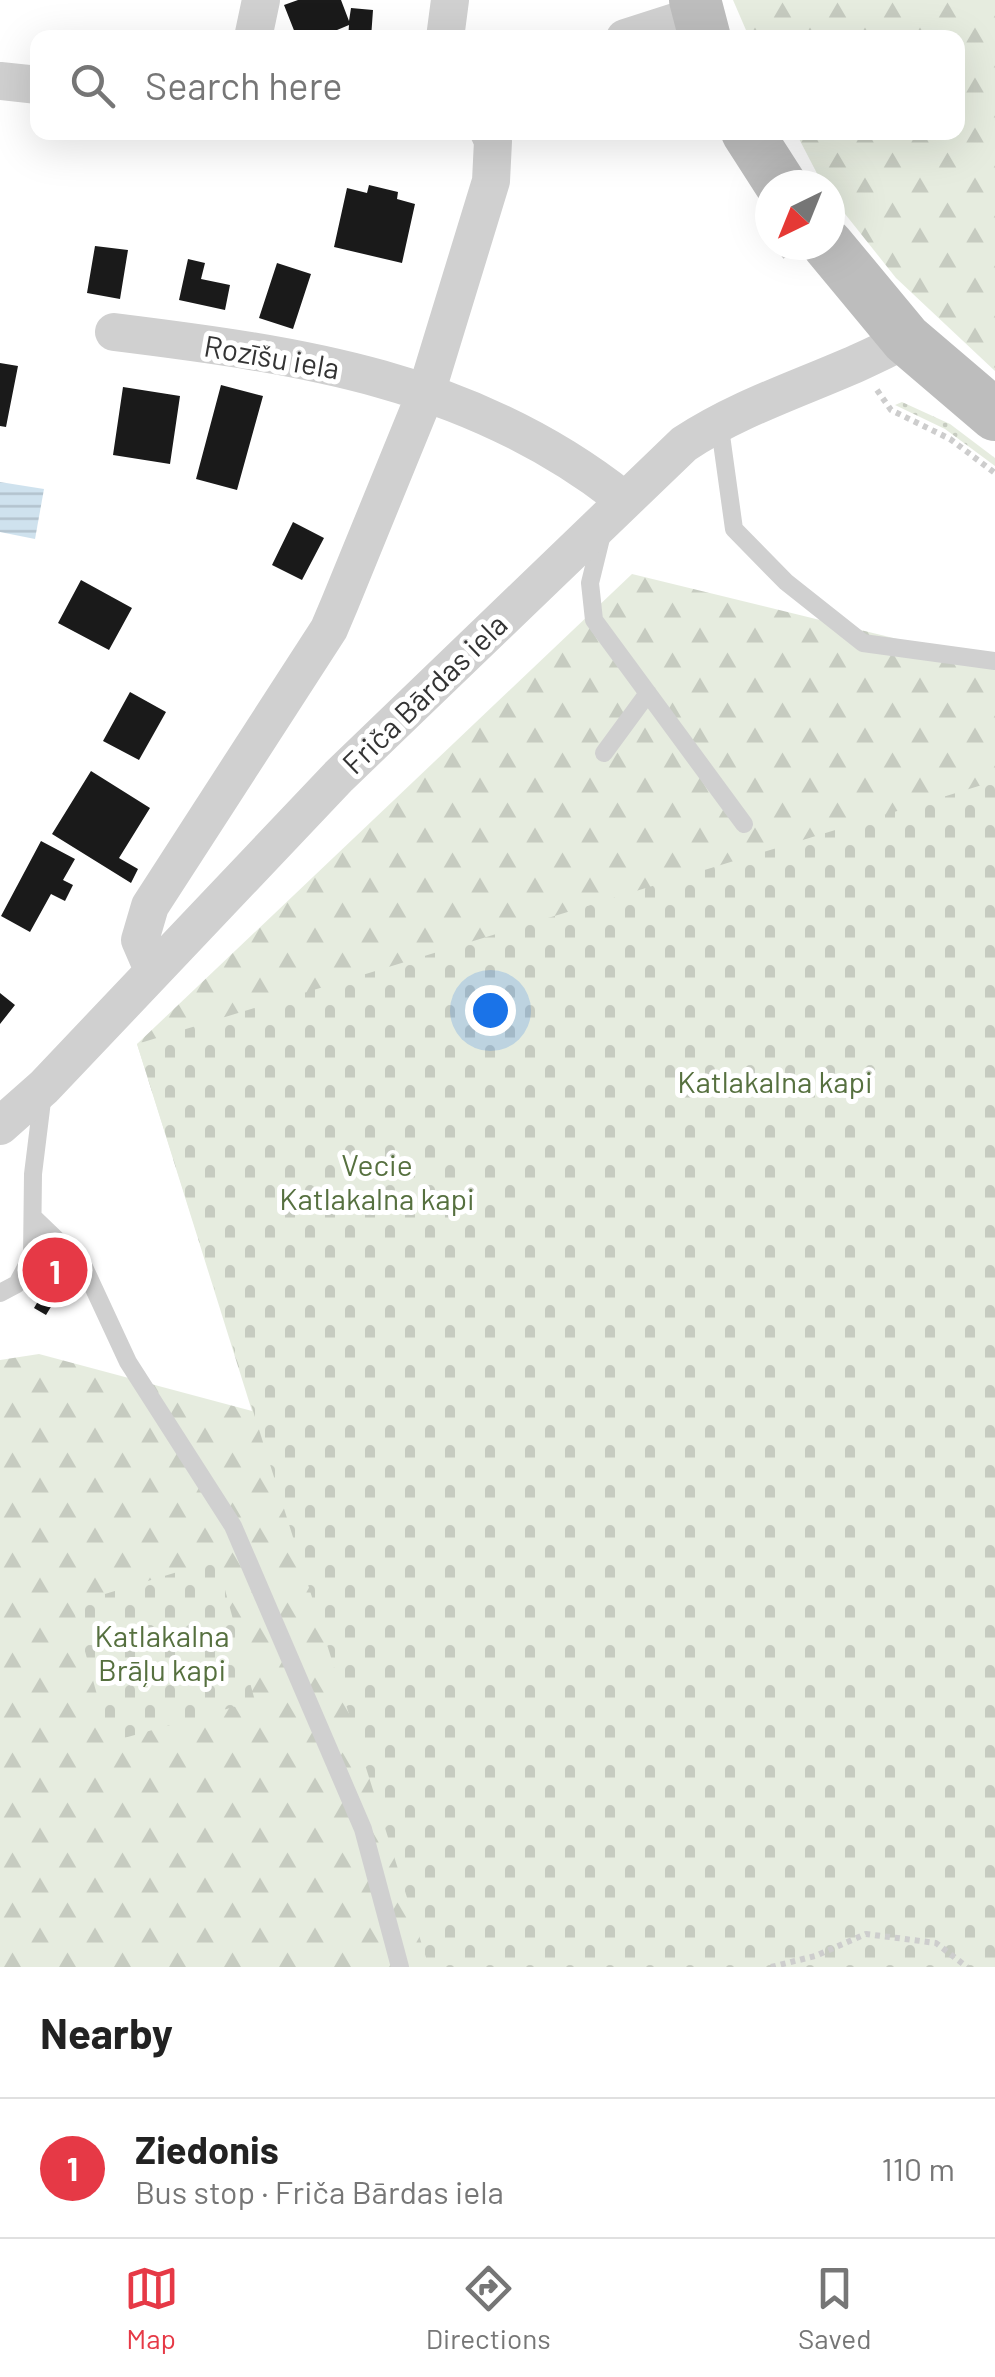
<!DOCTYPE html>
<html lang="en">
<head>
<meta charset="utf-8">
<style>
	:root { --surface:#fff; --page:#f6f6f6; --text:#222; --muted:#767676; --line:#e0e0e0; --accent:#e63946 }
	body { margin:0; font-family:Barlow,sans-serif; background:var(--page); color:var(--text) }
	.compass { position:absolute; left:755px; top:170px; width:90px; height:90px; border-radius:50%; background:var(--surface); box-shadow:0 10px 40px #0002; rotate:223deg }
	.you { position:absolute; left:490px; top:1010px; width:35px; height:35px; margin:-25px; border:8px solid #fff; border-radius:50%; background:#1a73e8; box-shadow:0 0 0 15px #1a73e833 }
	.badge { display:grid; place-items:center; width:65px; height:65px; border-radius:50%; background:var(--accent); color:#fff; font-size:32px; font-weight:700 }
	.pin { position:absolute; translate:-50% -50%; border:5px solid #fff; box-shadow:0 2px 10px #0006 }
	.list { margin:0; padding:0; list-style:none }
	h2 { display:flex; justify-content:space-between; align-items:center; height:130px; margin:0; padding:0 40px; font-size:42px }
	h2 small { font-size:32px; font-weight:400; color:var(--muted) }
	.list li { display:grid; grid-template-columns:65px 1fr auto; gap:30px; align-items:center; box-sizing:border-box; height:140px; padding:0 40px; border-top:2px solid var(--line) }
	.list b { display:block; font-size:38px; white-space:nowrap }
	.list p { margin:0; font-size:32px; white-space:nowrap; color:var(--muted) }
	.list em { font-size:32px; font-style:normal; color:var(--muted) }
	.icon { flex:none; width:55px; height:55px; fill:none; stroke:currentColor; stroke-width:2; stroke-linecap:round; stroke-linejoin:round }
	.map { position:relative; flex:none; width:995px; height:1967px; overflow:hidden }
	.search { position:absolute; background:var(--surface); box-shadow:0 10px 40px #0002; left:30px; right:30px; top:30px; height:110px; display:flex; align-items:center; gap:25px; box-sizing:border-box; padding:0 35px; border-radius:20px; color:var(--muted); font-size:38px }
	.sheet { height:270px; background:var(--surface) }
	nav { display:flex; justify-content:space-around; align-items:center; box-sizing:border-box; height:140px; border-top:2px solid var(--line); background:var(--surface); font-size:28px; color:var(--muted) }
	nav a { display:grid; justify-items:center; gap:5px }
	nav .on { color:var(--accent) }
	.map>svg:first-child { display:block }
	.grass { fill:url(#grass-dots) }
	.forest { fill:url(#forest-firs) }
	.cemetery { fill:url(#cemetery-stones) }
	.water { fill:url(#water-rules) }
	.building { fill:#1a1a1a }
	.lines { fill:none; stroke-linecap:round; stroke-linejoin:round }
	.path { stroke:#cdcdcd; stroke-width:6; stroke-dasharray:5 5; stroke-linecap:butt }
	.lane { stroke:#d0d0d0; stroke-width:18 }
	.street { stroke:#d0d0d0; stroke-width:38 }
	.secondary { stroke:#bdbdbd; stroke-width:52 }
	.labels { text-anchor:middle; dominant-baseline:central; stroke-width:10; stroke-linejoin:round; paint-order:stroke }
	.street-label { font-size:30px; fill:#333; stroke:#fff }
	.park-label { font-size:30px; fill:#56703f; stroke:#fff }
</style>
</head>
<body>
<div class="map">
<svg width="995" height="1967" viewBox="0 0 995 1967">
	<defs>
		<pattern id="grass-dots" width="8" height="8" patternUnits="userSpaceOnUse" patternTransform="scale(2.5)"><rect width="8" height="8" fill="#e6ecdf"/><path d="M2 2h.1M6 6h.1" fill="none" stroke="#c6cbc0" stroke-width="1.8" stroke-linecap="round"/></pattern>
		<pattern id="forest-firs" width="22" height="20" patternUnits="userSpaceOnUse" patternTransform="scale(2.5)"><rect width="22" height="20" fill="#e6ecdf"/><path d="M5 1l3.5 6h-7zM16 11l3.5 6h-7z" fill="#c6cbc0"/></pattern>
		<pattern id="cemetery-stones" width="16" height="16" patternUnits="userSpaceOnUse" patternTransform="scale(2.5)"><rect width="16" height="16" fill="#e6ecdf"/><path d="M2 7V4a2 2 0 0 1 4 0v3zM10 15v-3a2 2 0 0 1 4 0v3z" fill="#c6cbc0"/></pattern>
		<pattern id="water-rules" width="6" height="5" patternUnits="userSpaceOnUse" patternTransform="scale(2.5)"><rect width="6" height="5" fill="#cfe2ee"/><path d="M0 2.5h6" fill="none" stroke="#b2c2cd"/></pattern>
	</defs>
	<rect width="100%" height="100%" fill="#fff"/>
	<!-- grass -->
	<path class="grass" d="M902,402L950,424L995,458V466L945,429L895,405Z"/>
	<!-- forest -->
	<path class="forest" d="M733,0H995V371L896,278L830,195V185H823L796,133L958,132V38L749,37Z
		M632,574L995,663V1967H0V1360L39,1354L252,1411L137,1044Z"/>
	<!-- cemetery -->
	<path class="cemetery" d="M995,781V1967H429L137,1044Z
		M217,1560L255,1701L110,1742L72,1604Z"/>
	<!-- water -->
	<path class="water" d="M0,482L44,489L35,539L0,532Z"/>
	<!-- building -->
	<path class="building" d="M298,0H341L349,21L351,8L373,10L371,38H348L349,25L318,38H297L284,5Z
		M369,185L398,192L397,199L415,204L402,263L334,247L347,188L367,193Z
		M95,246L128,250L120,299L87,293Z
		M188,259L205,263L201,279L230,285L225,310L179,300Z
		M277,263L311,274L293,329L259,318Z
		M0,363L18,366L6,427L0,426Z
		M221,385L263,396L237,490L196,479Z
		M123,387L180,396L170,464L113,455Z
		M293,522L324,538L302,580L272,565Z
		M81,580L132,608L109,650L58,623Z
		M130,692L166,712L139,760L103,741Z
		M91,771L150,808L119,858L138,869L131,883L52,834Z
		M41,841L75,859L63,880L73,885L65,901L51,894L30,932L1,916Z
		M0,993L15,1005L0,1024Z
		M48,1284L60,1292L46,1315L34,1308Z"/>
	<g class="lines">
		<!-- path -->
		<path class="path" d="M777,245L788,260
			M877,390L891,410L950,439L995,473
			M771,1967L815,1956L866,1934L936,1943L967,1967"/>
		<!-- lane -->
		<path class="lane" d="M719,421L734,529L786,582L863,643L995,661
			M603,530L590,583L594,620L744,824
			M604,753L648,693
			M33,1217L83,1265L128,1362L233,1526L363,1829L400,1967
			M0,1293L17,1284L32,1256L33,1174L43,1093"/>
		<!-- street -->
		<path class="street" d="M253,38L261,0
			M445,38L450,0
			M625,38L697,15
			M0,81L38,85
			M114,332C299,355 472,379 623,499
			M153,970L140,940L150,906L329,629L340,603L427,390L491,181L493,141L489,132
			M0,1126L44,1087L339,776L684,444C754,398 834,379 906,339"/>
		<!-- secondary -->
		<path class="secondary" d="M695,0L705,38
			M747,132L781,185
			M828,245L906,339L995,415"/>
	</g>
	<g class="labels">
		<!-- street labels -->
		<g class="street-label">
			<text transform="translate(272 356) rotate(10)">Rozīšu iela</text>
			<text transform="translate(424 693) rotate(-44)">Friča Bārdas iela</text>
		</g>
		<!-- park labels -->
		<g class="park-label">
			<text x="775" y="1081">Katlakalna kapi</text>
			<text x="377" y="1164">Vecie<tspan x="377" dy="34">Katlakalna kapi</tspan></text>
			<text x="162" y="1635">Katlakalna<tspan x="162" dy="34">Brāļu kapi</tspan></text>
		</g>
	</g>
</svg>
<svg class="compass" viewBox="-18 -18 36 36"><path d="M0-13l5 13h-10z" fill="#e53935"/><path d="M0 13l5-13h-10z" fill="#767676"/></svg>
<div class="you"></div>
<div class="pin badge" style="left:55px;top:1270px">1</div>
<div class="search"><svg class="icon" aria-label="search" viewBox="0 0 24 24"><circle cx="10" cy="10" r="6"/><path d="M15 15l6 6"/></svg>Search here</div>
</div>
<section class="sheet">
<h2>Nearby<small></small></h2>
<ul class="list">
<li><span class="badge">1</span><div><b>Ziedonis</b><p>Bus stop · Friča Bārdas iela</p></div><em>110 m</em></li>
</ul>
</section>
<nav>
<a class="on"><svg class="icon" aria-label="map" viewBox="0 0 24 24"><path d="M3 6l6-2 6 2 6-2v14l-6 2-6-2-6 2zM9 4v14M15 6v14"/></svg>Map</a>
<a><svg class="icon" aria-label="directions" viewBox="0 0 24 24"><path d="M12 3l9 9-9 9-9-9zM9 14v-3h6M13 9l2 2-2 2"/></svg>Directions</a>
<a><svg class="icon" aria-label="saved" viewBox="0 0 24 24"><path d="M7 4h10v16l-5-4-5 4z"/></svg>Saved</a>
</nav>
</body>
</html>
